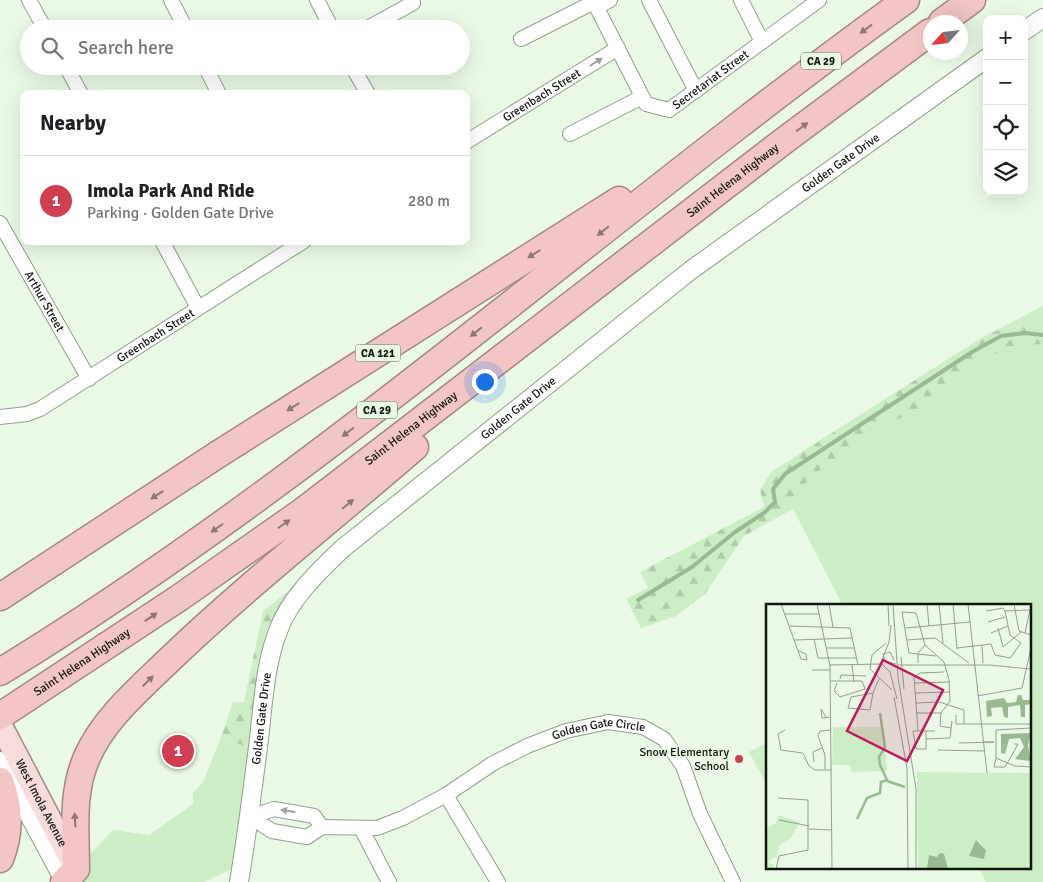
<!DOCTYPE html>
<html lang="en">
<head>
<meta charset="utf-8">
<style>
	:root { --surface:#fff; --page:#f2f2f2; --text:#202124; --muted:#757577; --line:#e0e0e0; --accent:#cf3f51 }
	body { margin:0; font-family:Signika,sans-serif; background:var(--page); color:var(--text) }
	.controls { position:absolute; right:15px; top:15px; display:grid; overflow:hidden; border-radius:10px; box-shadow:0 5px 20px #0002 }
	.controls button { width:45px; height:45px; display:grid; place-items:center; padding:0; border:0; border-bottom:1px solid var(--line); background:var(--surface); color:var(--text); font:25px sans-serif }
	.compass { position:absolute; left:923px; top:15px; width:45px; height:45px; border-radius:50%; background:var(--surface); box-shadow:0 5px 20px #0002; rotate:243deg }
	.you { position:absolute; left:484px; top:381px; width:18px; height:18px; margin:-12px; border:4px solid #fff; border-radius:50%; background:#1a73e8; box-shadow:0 0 0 8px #1a73e833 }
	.badge { display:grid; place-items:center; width:32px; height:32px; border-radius:50%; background:var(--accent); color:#fff; font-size:16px; font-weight:700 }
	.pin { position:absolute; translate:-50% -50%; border:2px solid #fff; box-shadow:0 1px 5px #0006 }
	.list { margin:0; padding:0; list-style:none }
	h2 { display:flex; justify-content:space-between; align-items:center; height:65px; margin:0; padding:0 20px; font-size:21px }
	h2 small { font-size:16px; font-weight:400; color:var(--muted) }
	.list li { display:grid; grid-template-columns:32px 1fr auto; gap:15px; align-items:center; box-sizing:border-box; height:90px; padding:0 20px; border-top:1px solid var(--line) }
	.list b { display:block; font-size:19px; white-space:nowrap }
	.list p { margin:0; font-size:16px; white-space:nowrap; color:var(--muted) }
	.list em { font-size:16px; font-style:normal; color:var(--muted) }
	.icon { flex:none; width:28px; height:28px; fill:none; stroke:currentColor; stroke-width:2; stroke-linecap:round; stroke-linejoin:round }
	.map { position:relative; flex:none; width:1043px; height:882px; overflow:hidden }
	.search { position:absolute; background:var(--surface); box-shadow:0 5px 20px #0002; left:20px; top:20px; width:450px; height:55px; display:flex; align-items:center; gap:12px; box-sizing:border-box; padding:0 18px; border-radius:28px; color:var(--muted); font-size:19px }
	.panel { position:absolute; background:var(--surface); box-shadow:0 5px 20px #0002; left:20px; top:90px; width:450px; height:155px; border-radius:10px }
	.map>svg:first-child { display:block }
	.green { fill:#cceec4 }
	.forest { fill:url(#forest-firs) }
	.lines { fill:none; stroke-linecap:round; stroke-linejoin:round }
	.stream { stroke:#99ba91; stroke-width:4 }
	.minor-casing { stroke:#909f8c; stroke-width:16 }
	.tertiary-casing { stroke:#909f8c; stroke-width:20 }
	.primary-casing { stroke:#a48785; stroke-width:25 }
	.motorway-casing { stroke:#a48785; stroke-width:29 }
	.minor { stroke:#fff; stroke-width:14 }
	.tertiary { stroke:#fff; stroke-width:18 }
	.primary { stroke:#f8dcdc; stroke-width:22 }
	.motorway { stroke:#f4c5c5; stroke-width:26 }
	.oneway { fill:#8d7673 }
	.oneway2 { fill:#9fa19f }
	.poi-dot { fill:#cf3f51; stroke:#e9f9e5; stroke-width:2 }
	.labels { text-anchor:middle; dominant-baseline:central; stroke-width:4; stroke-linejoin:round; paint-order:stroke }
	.shield { fill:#e9f9e5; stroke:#51594e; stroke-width:1 }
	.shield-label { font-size:11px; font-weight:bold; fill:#10150e }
	.street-label { font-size:12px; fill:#10150e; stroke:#e9f9e5 }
	.poi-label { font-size:12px; fill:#10150e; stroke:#e9f9e5; text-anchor:end }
	.inset-river { fill:none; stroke:#99ba91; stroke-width:2.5 }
	.inset-road { fill:none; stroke:#929e8f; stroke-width:1 }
	.view { fill:#c2185b; fill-opacity:0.15; stroke:#c2185b; stroke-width:2.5 }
	.inset-edge { fill:none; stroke:#10150e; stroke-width:2.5 }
</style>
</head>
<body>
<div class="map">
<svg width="1043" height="882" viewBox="0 0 1043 882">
	<defs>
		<pattern id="forest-firs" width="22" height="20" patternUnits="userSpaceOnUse" patternTransform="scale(1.25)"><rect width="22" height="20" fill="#cceec4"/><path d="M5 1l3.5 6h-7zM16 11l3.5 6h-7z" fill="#aecba7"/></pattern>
	</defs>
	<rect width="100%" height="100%" fill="#e9f9e5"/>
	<!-- green -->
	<path class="green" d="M1043,306V882H986L979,868H1029V606H843L793,509L803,451L983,337Z
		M221,737L257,751L242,864L204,882H83L76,869L113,830L149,835L193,804V793L203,782Z
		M767,743V785L749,752Z"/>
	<!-- forest -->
	<path class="forest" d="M1043,323V344L1010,346L985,359L958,375L928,405L896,420L809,477L793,509L744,536L705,594L676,616L641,628L626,599L648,588L640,572L764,507L760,490L771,472L983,337L1012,324Z
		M343,548L278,630L257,751L221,737L233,702H244L263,611Z"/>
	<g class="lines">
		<!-- stream -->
		<path class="stream" d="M638,600L692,567L735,532L764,513L775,502L773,489L785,474L972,352L1001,336L1025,333L1043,335"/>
		<!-- minor casing -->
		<g class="minor-casing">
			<g id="minor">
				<path d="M29,0L45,29"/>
				<path d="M171,0L186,29"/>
				<path d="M317,0L332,29"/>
				<path id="s1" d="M593,0L646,104L669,110L819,0"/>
				<path d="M649,0L696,91"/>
				<path d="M741,0L762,42"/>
				<path d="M597,7L610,0"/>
				<path d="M366,29L413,3"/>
				<path d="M521,39L594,2"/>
				<path d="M66,66L81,94"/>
				<path d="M205,66L219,94"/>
				<path d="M352,66L368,94"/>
				<path d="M570,134L642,97"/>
				<path id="s2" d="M466,142L618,48"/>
				<path id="s3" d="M0,223L89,379"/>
				<path d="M162,241L198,308"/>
				<path id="s4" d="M0,417L27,414L40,409L304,241"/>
				<path d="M250,817L272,831L307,837L322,827L377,828L403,818L446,795"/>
				<path d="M250,817L274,809L314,816L322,827"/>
				<path d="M361,828L389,882"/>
				<path id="s5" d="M498,882L446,795L492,764L527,746L566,731L608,722L643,727L664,739L683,766L700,814L733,882"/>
			</g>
		</g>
		<!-- tertiary casing -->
		<g class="tertiary-casing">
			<g id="tertiary">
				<path d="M1024,31L1043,18"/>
				<path d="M0,761L65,882"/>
				<path id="s6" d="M239,882C247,834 253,787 259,739C263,704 265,665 278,631C290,598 318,572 343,548L691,270L987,58"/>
			</g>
		</g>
		<!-- primary casing -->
		<g class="primary-casing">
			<g id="primary">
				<path id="s7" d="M0,724L76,869"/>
			</g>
		</g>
		<!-- motorway casing -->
		<g class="motorway-casing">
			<g id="motorway">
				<path d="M942,22L972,0"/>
				<path d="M0,597L217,455L619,200"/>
				<path d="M0,672C322,475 601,220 906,0"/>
				<path id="s8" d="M0,716L179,598L303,511L781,143L930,32"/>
				<path d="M0,781C10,807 10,834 0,859"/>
				<path d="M64,882L76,869C76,831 71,793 87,757C103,720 138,690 167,662C246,586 332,519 415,447"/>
			</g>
		</g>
		<!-- minor -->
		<use href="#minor" class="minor"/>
		<!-- tertiary -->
		<use href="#tertiary" class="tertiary"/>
		<!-- primary -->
		<use href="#primary" class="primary"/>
		<!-- motorway -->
		<use href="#motorway" class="motorway"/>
	</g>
	<!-- one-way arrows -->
	<defs><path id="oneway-solid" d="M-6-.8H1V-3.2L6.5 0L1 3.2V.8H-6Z" transform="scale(1.25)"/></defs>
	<g class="oneway">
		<use href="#oneway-solid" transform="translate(866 29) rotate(144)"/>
		<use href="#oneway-solid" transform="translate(802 127) rotate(-37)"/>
		<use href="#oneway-solid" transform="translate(603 231) rotate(141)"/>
		<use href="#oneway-solid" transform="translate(534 254) rotate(148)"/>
		<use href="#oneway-solid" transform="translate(476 332) rotate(141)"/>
		<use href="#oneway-solid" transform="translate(293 407) rotate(148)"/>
		<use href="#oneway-solid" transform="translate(348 432) rotate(143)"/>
		<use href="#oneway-solid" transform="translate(157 495) rotate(147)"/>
		<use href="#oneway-solid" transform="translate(348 504) rotate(-40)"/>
		<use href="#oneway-solid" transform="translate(284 524) rotate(-35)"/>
		<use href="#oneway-solid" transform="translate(217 528) rotate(145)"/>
		<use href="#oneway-solid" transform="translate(151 617) rotate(-34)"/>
		<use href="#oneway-solid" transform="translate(148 681) rotate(-44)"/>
		<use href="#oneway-solid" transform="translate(75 820) rotate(-93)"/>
	</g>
	<g class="oneway2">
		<use href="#oneway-solid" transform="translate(596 62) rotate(-32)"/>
		<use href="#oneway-solid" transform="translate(288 811) rotate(-170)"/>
	</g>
	<!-- markers -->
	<circle class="poi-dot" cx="739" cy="759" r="5"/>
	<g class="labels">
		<!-- shield labels -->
		<g class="shield">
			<rect x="801" y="52.5" width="40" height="17" rx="4"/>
			<rect x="355.5" y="344.5" width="45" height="17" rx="4"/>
			<rect x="357" y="401.5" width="40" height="17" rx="4"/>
		</g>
		<g class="shield-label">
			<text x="821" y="61">CA 29</text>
			<text x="378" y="353">CA 121</text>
			<text x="377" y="410">CA 29</text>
		</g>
		<!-- street labels -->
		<g class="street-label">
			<text stroke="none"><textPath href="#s1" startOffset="192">Secretariat Street</textPath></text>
			<text stroke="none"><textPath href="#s2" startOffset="89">Greenbach Street</textPath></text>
			<text stroke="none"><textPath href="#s6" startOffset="990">Golden Gate Drive</textPath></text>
			<text stroke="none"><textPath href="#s8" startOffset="908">Saint Helena Highway</textPath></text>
			<text stroke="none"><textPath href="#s3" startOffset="90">Arthur Street</textPath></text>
			<text stroke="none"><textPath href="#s4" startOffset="178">Greenbach Street</textPath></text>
			<text stroke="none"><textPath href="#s6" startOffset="585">Golden Gate Drive</textPath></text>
			<text stroke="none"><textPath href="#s8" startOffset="502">Saint Helena Highway</textPath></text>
			<text stroke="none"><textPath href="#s8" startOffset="98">Saint Helena Highway</textPath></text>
			<text stroke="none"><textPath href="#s6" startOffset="165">Golden Gate Drive</textPath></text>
			<text stroke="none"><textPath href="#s5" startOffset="271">Golden Gate Circle</textPath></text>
			<text stroke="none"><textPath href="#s7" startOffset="89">West Imola Avenue</textPath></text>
		</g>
		<!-- poi labels -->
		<g class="poi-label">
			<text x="729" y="752">Snow Elementary<tspan x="729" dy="14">School</tspan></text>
		</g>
	</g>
	<!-- overview -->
	<g transform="translate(766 604)">
		<rect width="265" height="265" fill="#e9f9e5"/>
		<path d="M67,123H115L118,125L121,167L85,168V161H66Z" fill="#cceec4"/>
		<path d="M12,211L34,218L24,235L13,241L11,252L2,258L8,261L6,265H0V224L10,219Z" fill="#cceec4"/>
		<path d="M151,168L265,169V265H152ZM212,236L220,246L218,255L204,249Z" fill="#cceec4" fill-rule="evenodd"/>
		<path d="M252,91H255L257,96H265V100L259,101V113H255L254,101L242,103V114L238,113L236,103L225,104L226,112L221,113L220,97L238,94L241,99L250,98ZM265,129L262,141L265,157L249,155L258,143L254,134L243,135L239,150L235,149V130ZM210,236L220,246L218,255L203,252ZM174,249L178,250L182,265H161L163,251L171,253Z" fill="#99ba91"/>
		<path class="inset-river" d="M121,177L139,183M91,215L101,194L114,189L115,178L121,176L114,161L113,153L119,143L114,109"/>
		<path class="inset-road" d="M15,0L35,55L41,56L40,50L33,47M51,0L64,62L66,265M63,0L67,23M122,0L123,22M127,0L132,73L150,185V265M161,0L163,22M173,0L177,39M187,0L191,45M202,0L221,169M248,0L253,27L265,31M220,7L237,4L239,7L264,6L259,29M19,10H53M222,18L239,13M125,21L123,38L115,59L124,68L131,95M24,22L84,24L92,61M140,24L204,18M232,24L237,43L255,28M225,29L242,22M48,35L52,54H90M29,36L86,34M141,36L169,34L203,59M120,39L106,51L104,65L126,86M216,41L217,59M61,44H88M191,44L225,40L229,51L244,54L255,39L244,31L239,7M170,52L143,49L136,8L150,9L159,41L178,58L183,76L184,97L175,109L174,122L185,124M135,53L138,85M128,56L124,48L117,50L119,57L130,60M152,59V49L159,41M64,61L115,60M86,61L88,78M132,61H223L265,65M46,66H64M74,75L75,71L100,72M65,77H96L99,85L74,93L68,87L71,79M148,79L184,78M256,84L265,44M107,89L104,106L82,104L85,93ZM107,89L113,75M149,89L184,88M211,92L256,84M128,93L141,164L142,265M150,99L173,98L198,106V120H265M151,109H175M190,111V120H198M60,113L55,105L56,114L65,113M19,126L12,130L15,146L37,149L43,162L49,166H66M152,127L148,73L154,69L178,68M160,127V145H150L147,127H169M160,135L184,134L186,117M193,139L228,138H218M172,146L219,147M230,154V126L265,124M230,154L228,163H239L252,140H248M230,154L249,162L265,163M48,158L47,148L56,144M59,165V151L52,132L54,127L65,126M13,216L43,222M43,225L66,226M10,265L13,252L42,246V196L12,194"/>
		<path class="view" d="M117,56L177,86L141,157L81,127Z"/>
		<rect width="265" height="265" class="inset-edge"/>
	</g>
</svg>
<div class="controls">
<button>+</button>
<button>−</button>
<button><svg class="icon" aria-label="locate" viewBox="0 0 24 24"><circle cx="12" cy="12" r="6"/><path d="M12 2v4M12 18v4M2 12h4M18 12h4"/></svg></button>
<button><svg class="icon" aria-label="layers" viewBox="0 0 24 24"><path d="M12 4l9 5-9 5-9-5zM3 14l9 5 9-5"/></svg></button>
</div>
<svg class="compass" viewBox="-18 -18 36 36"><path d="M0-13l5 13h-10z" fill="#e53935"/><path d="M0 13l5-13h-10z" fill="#757577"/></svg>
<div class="you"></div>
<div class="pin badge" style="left:178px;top:751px">1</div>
<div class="search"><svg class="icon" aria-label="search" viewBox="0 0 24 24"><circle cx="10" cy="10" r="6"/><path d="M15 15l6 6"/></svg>Search here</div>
<section class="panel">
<h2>Nearby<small></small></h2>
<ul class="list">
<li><span class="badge">1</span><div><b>Imola Park And Ride</b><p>Parking · Golden Gate Drive</p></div><em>280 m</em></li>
</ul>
</section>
</div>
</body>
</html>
